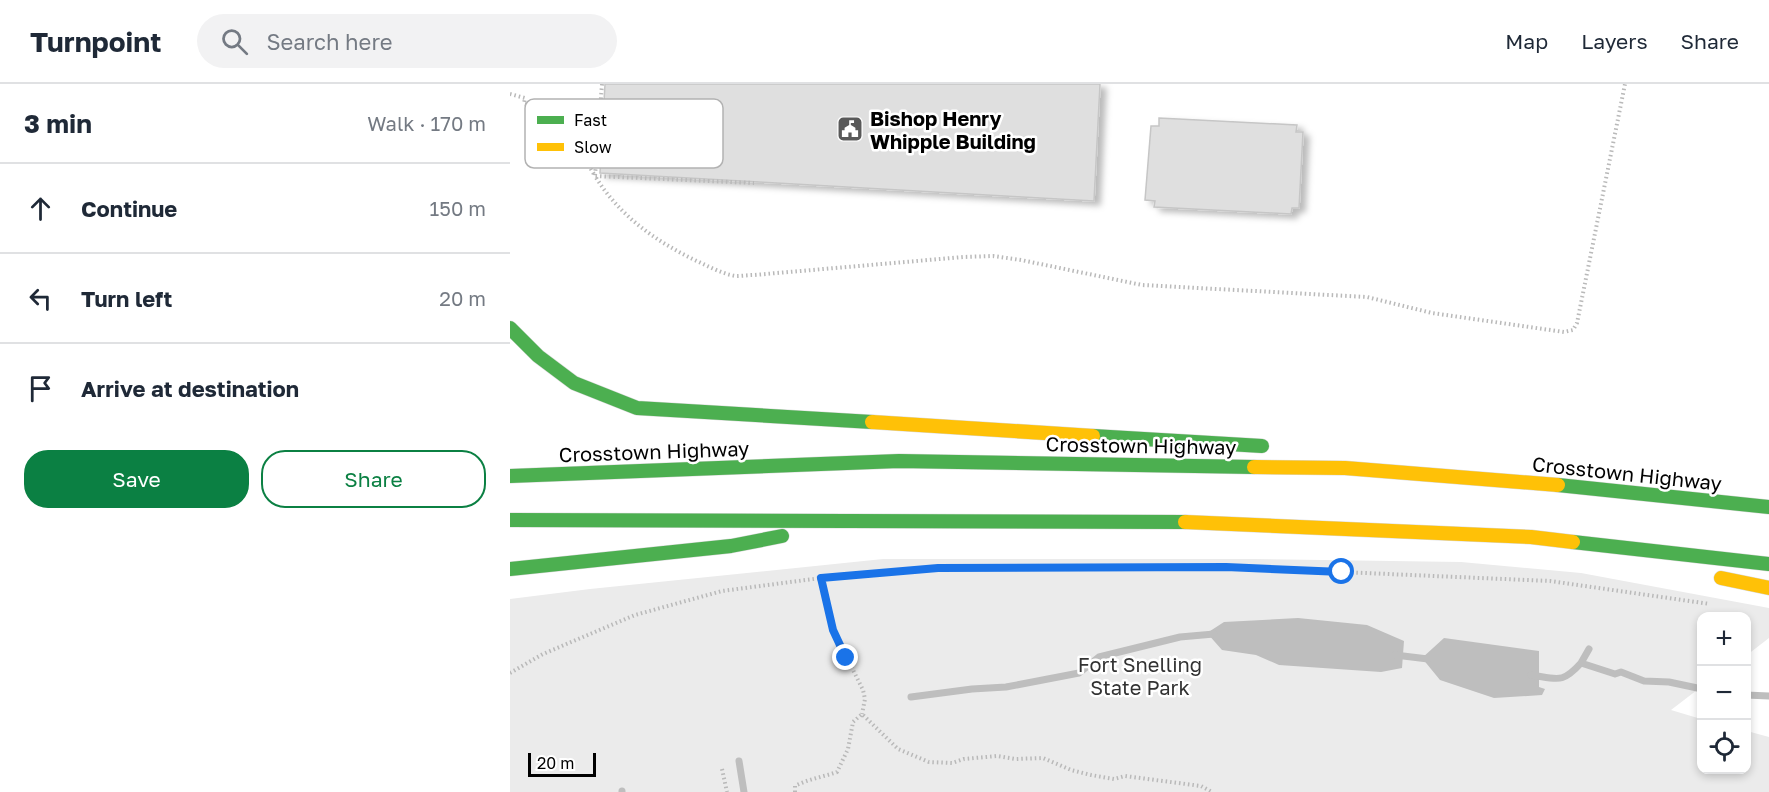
<!DOCTYPE html>
<html lang="en">
<head>
<meta charset="utf-8">
<style>
	:root { --surface:#fff; --page:#f2f2f3; --text:#1f2937; --muted:#747a83; --line:#e0e1e3; --accent:#0b8043 }
	body { margin:0; font-family:"Golos Text",sans-serif; background:var(--page); color:var(--text) }
	.controls { position:absolute; right:18px; bottom:18px; display:grid; overflow:hidden; border-radius:12px; box-shadow:0 3px 9px #0003 }
	.controls button { width:54px; height:54px; display:grid; place-items:center; padding:0; border:0; border-bottom:2px solid var(--line); background:var(--surface); color:var(--text); font:30px sans-serif }
	.scale { position:absolute; left:18px; bottom:15px; width:68px; box-sizing:border-box; padding-left:6px; border:3px solid #000; border-top:0; font-size:16px; line-height:21px; white-space:nowrap; color:#000; -webkit-text-stroke:4px #fff; paint-order:stroke }
	.stop { position:absolute; width:18px; height:18px; margin:-14px; border:4px solid #1a73e8; border-radius:50%; background:#fff }
	.stop.end { background:#1a73e8; border-color:#fff; box-shadow:0 2px 6px #0008 }
	.list { margin:0; padding:0; list-style:none }
	h2 { display:flex; justify-content:space-between; align-items:center; height:78px; margin:0; padding:0 24px; font-size:26px }
	h2 small { font-size:20px; font-weight:400; color:var(--muted) }
	.list li { display:grid; grid-template-columns:39px 1fr auto; gap:18px; align-items:center; box-sizing:border-box; height:90px; padding:0 24px; border-top:2px solid var(--line) }
	.list b { display:block; font-size:22px; white-space:nowrap }
	.list em { font-size:20px; font-style:normal; color:var(--muted) }
	.actions { display:flex; gap:12px; padding:18px 24px }
	.actions a { flex:1; padding:14px 0; border:2px solid var(--accent); border-radius:24px; text-align:center; font-size:21px; color:var(--accent) }
	.actions .main { background:var(--accent); color:#fff }
	.icon { flex:none; width:33px; height:33px; fill:none; stroke:currentColor; stroke-width:2; stroke-linecap:round; stroke-linejoin:round }
	.map { position:relative; flex:none; width:1259px; height:708px; overflow:hidden }
	header { display:flex; align-items:center; gap:36px; box-sizing:border-box; height:84px; padding:0 30px; background:var(--surface); border-bottom:2px solid var(--line) }
	header strong { font-size:28px }
	nav { display:flex; gap:33px; margin-inline-start:auto; font-size:21px }
	.search { width:420px; height:54px; background:var(--page); display:flex; align-items:center; gap:15px; box-sizing:border-box; padding:0 21px; border-radius:33px; color:var(--muted); font-size:22px }
	main { display:flex }
	aside { flex:1; background:var(--surface) }
	.map>svg:first-child { display:block }
	.green { fill:#ebebeb }
	.water { fill:#bebebe }
	.lines { fill:none; stroke-linecap:round; stroke-linejoin:round }
	.stream { stroke:#bebebe; stroke-width:7 }
	.building { fill:#dfdfdf; stroke:#c6c6c6; stroke-width:1.5; filter:url(#shadow) }
	.fast-casing { stroke:#dbdbdb; stroke-width:15 }
	.slow-casing { stroke:#dbdbdb; stroke-width:15 }
	.path { stroke:#b9b9b9; stroke-width:4; stroke-dasharray:1.5 3; stroke-linecap:butt }
	.fast { stroke:#4caf50; stroke-width:14 }
	.slow { stroke:#ffc107; stroke-width:14 }
	.route { stroke:#1a73e8; stroke-width:8 }
	.labels { text-anchor:middle; dominant-baseline:central; stroke-width:5; stroke-linejoin:round; paint-order:stroke }
	.poi-label { font-size:20px; font-weight:bold; fill:#000; stroke:#fff; text-anchor:start }
	.street-label { font-size:20px; fill:#000; stroke:#fff }
	.park-label { font-size:20px; fill:#323232; stroke:#fff }
	.key { fill:#fff; stroke:#b2b2b2; stroke-width:1.5 }
	.key-label { font-size:16px; fill:#000 }
</style>
</head>
<body>
<header>
<strong>Turnpoint</strong>
<div class="search"><svg class="icon" aria-label="search" viewBox="0 0 24 24"><circle cx="10" cy="10" r="6"/><path d="M15 15l6 6"/></svg>Search here</div>
<nav><a>Map</a><a>Layers</a><a>Share</a></nav>
</header>
<main>
<aside>
<h2>3 min<small>Walk · 170 m</small></h2>
<ul class="list">
<li><svg class="icon" aria-label="ahead" viewBox="0 0 24 24"><path d="M12 20V5M6 11l6-6 6 6"/></svg><div><b>Continue</b></div><em>150 m</em></li>
<li><svg class="icon" aria-label="left" viewBox="0 0 24 24"><path d="M17 20v-9H6M10 6l-5 5 5 5"/></svg><div><b>Turn left</b></div><em>20 m</em></li>
<li><svg class="icon" aria-label="arrive" viewBox="0 0 24 24"><path d="M6 21V4h12l-3 4 3 4H6"/></svg><div><b>Arrive at destination</b></div></li>
</ul>
<div class="actions"><a class="main">Save</a><a>Share</a></div>
</aside>
<div class="map">
<svg width="1259" height="708" viewBox="0 0 1259 708">
	<defs>
		<filter id="shadow"><feDropShadow dx="6" dy="4" stdDeviation="3" flood-color="#0004"/></filter>
	</defs>
	<rect width="100%" height="100%" fill="#fff"/>
	<!-- green -->
	<path class="green" d="M373,475H743L951,478L1071,489L1259,524V554L1237,571L1236,532H1192L1191,603L1161,626L1191,635L1192,686H1236L1237,647L1259,653V708H0V515L80,505Z"/>
	<!-- water -->
	<path class="water" d="M788,534L857,541L894,557L892,584L871,588L769,581L746,571L712,566L697,549L714,538Z
		M934,554L1029,567V603L1035,605L1032,611L984,614L930,596L912,574Z"/>
	<g class="lines">
		<!-- stream -->
		<path class="stream" d="M885,571L918,575
			M1071,579L1079,565
			M1021,591C1048,595 1052,600 1071,579L1105,590L1111,588L1134,597L1159,598L1192,605
			M1236,611L1259,612
			M401,613L462,605L496,603L569,589L589,573L670,553L704,550
			M229,677L234,708
			M112,707V708"/>
	</g>
	<!-- building -->
	<path class="building" d="M95,0H590L584,117L90,89Z
		M649,34L787,41L786,48H793L789,124H782L781,130L644,123L645,117L635,116L641,42H649Z"/>
	<g class="lines">
		<!-- fast casing -->
		<g class="fast-casing">
			<path id="fast" d="M0,244L28,272L64,299L127,324L362,338
				M583,352L752,362
				M0,392L389,377L744,383
				M1048,401L1259,423
				M0,436L675,438
				M1063,458L1259,480
				M0,485L221,462L272,452"/>
		</g>
		<!-- slow casing -->
		<g class="slow-casing">
			<path id="slow" d="M362,338L583,352
				M744,383L835,384L1048,401
				M675,438L1021,453L1063,458
				M1211,494L1259,504"/>
		</g>
		<!-- path -->
		<path class="path" d="M92,0L85,92C110,133 148,159 191,179C202,184 213,190 226,192C232,192 238,191 244,191L453,173L483,172L511,176L632,201L857,213L922,229L1054,248L1063,246L1067,239L1115,0
			M0,10L15,14L14,20L47,28L85,92L244,99
			M311,494L323,546L353,606L355,615L352,630
			M0,589L33,570L125,531L212,507L311,494L428,484L716,483L1040,497L1200,520
			M212,685L217,708
			M285,708V702C298,695 313,693 327,688L338,665L343,638L352,630L388,665L419,678L442,679L454,675L487,672L505,675L533,674L561,686L581,691L604,695L615,692L691,702L702,708"/>
		<!-- fast -->
		<use href="#fast" class="fast"/>
		<!-- slow -->
		<use href="#slow" class="slow"/>
	</g>
	<g class="lines">
		<!-- route -->
		<path class="route" d="M336,574L323,546L311,494L428,484L716,483L832,488"/>
	</g>
	<!-- icons -->
	<defs>
		<g id="civic-square" transform="scale(1.35)"><rect x="-9" y="-9" width="18" height="18" rx="4" fill="#595959" stroke="#fff"/><path d="M-.6-6.5H3V-4.5H.6V-3L4-1V1h2V6H-6V1h2V-1L-.6-3ZM-1.2 2.5V6h2.4V2.5Z" fill="#fff"/></g>
	</defs>
	<g fill-rule="evenodd">
		<use href="#civic-square" x="340" y="45"/>
	</g>
	<g class="labels">
		<!-- poi labels -->
		<g class="poi-label">
			<text x="360" y="34">Bishop Henry<tspan x="360" dy="23">Whipple Building</tspan></text>
		</g>
		<!-- street labels -->
		<g class="street-label">
			<text transform="translate(631 361) rotate(1)">Crosstown Highway</text>
			<text transform="translate(144 367) rotate(-2)">Crosstown Highway</text>
			<text transform="translate(1117 389) rotate(6)">Crosstown Highway</text>
		</g>
		<!-- park labels -->
		<g class="park-label">
			<text x="630" y="580">Fort Snelling<tspan x="630" dy="23">State Park</tspan></text>
		</g>
	</g>
	<!-- legend -->
	<rect x="15" y="15" width="198" height="69" rx="9" class="key"/>
	<rect x="27" y="32" width="27" height="8" fill="#4caf50"/>
	<rect x="27" y="59" width="27" height="8" fill="#ffc107"/>
	<g class="key-label">
		<text x="64" y="42">Fast</text>
		<text x="64" y="69">Slow</text>
	</g>
</svg>
<div class="controls">
<button>+</button>
<button>−</button>
<button><svg class="icon" aria-label="locate" viewBox="0 0 24 24"><circle cx="12" cy="12" r="6"/><path d="M12 2v4M12 18v4M2 12h4M18 12h4"/></svg></button>
</div>
<div class="scale">20 m</div>
<div class="stop" style="left:832px;top:488px"></div>
<div class="stop end" style="left:336px;top:574px"></div>
</div>
</main>
</body>
</html>
